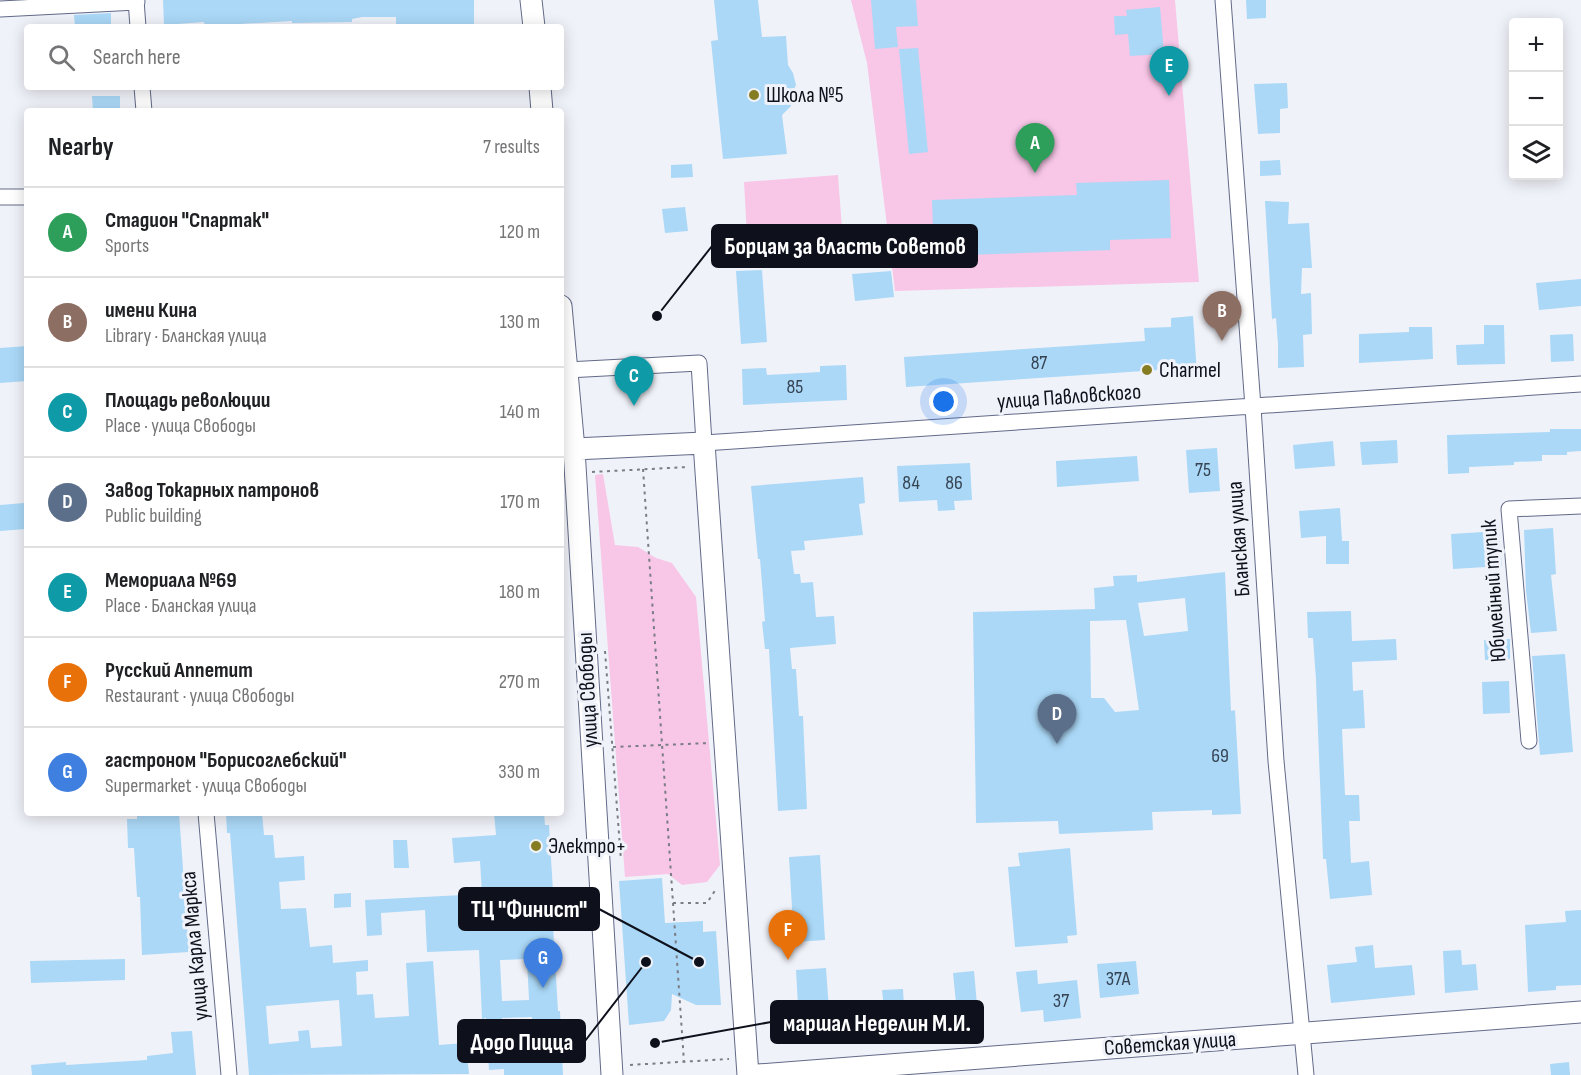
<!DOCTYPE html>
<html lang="en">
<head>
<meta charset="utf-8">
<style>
	:root { --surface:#fff; --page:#f6f6f6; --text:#202124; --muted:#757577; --line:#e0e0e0; --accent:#867d23 }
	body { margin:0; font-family:"Sofia Sans Condensed",sans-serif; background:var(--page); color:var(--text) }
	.controls { position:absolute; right:18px; top:18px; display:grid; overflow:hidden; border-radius:6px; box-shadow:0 3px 15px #0003 }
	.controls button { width:54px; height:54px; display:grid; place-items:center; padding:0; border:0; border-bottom:2px solid var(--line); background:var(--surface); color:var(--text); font:30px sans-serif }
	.you { position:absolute; left:944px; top:402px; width:21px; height:21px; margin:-15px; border:4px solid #fff; border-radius:50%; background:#1a73e8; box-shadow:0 0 0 9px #1a73e833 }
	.badge { display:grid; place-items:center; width:39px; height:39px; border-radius:50%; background:var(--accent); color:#fff; font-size:20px; font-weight:700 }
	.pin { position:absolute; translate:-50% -50px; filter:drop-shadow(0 2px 3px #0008) }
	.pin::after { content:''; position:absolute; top:32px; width:21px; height:18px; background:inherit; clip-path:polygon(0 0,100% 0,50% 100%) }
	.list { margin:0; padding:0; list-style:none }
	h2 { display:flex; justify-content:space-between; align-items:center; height:78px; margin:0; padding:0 24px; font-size:26px }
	h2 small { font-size:20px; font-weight:400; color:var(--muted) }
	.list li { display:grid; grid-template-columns:39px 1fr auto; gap:18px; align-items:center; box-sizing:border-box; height:90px; padding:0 24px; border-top:2px solid var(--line) }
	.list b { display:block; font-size:22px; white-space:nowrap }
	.list p { margin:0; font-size:20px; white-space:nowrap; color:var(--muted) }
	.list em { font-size:20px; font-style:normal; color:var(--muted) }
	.icon { flex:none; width:33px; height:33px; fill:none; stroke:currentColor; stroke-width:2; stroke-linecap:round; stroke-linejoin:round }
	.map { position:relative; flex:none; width:1581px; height:1075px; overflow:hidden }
	.search { position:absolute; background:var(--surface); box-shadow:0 3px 15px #0003; left:24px; top:24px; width:540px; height:66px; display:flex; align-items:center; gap:15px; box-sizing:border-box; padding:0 21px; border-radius:6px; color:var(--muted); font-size:22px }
	.panel { position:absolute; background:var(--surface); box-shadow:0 3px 15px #0003; left:24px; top:108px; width:540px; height:708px; border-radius:6px }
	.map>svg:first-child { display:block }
	.green { fill:#f8c6e7 }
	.building { fill:#abd8f7; fill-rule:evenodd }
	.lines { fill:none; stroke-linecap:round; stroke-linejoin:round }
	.street-casing { stroke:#626a88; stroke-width:17 }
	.secondary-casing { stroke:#626a88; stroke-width:23 }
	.path { stroke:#7b7d86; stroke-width:2; stroke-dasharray:3 4.5; stroke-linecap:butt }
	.street { stroke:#fff; stroke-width:15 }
	.secondary { stroke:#fff; stroke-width:21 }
	.poi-dot { fill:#867d23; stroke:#f0f2f9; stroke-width:2 }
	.labels { text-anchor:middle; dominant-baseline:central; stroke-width:6; stroke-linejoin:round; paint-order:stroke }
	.number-label { font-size:20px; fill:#354353 }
	.poi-label { font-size:22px; fill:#0e111c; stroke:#f0f2f9; text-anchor:start }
	.street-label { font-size:22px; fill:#0e111c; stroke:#f0f2f9 }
	.leader { fill:none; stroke:#0e111c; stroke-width:2 }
	.callout-dot { fill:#0e111c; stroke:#f0f2f9; stroke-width:2 }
	.callout { fill:#0e111c; stroke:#0e111c; stroke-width:2 }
	.callout-label { font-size:24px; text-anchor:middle; font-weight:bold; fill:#fff }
</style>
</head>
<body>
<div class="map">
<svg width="1581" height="1075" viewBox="0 0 1581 1075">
	<rect width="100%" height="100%" fill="#f0f2f9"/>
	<!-- green -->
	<path class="green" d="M851,0H1175L1199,282L895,291L867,63Z
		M838,175L842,229L747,236L744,182Z
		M603,474L615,545L638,547L656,558L672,563L696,597L720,865L707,882L682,885L668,874L625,877L595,475Z"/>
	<!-- building -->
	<path class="building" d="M163,0H474V24L396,27V17H362L352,19V22L292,23V21L205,26L204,22L164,25Z
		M714,0H758L762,37L786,36L788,65L793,73L796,85L790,98L791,106L782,115L787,154L723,159L711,41L718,40Z
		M871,0H916L918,26L896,27L898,47L875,49Z
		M1246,0H1266V18L1247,19Z
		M1160,7L1164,54L1130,56L1128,34L1115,35L1114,16H1127L1126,10Z
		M111,13V27H75L74,15Z
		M918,48L928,152L909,154L899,49Z
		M1287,83L1288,108L1280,109V133L1258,134L1254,84Z
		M92,96H120V111H93Z
		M1280,160L1281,175L1260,176V161Z
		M692,164L693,177L671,178V165Z
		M1169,180L1171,238L1110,240V250L934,256L932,200L1077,195L1076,183Z
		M1265,201L1289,202L1288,224L1309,223L1312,268H1302L1301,294L1311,293L1312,334L1303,335L1304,367L1278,368V344L1276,318L1272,319Z
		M685,207L688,231L665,233L662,209Z
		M762,270L767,342L741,344L736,271Z
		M891,271L894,297L855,301L852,274Z
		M1581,279V306L1539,310L1536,283Z
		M1193,316L1197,374L1174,375V369L906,387L904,357L1145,341L1144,328L1171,327V318Z
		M1484,325H1504L1505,364L1457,365L1456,345L1484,344Z
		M1409,327H1432L1433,359L1359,363V334L1409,332Z
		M1573,334L1574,361L1551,362L1550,335Z
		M27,346V381L0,383V348Z
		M846,365L847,400L743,405L742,369L766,368L767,375L820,372V366Z
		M1550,429H1581V451L1567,452V455H1542V461L1514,462V465L1469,467V473L1448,474L1447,435L1550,432Z
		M1397,440L1398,463L1362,465L1360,442Z
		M1333,441L1335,466L1295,469L1293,445Z
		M1217,448L1220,491L1189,493L1186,450Z
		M1137,456L1139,481L1057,487L1056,461Z
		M970,463L972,500L954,501L955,510L938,511L937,500L899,502L897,466Z
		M863,477L865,503L859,504L863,535L804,541L805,550L791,551L794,574H800L801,583L813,582L816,617L834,616L836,644L790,648L792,669H796L799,716H803L807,809L778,811L769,649H765L762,622L765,621L760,559H758L751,486Z
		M24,503L26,529L0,531V505Z
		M1340,508L1342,541H1349V564H1326V536L1301,538L1299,511Z
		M1553,528L1556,574L1551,575L1557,631L1531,633L1526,591L1524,530Z
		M1499,531L1502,566L1453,569L1451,534Z
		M1225,572L1231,711L1235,710L1241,814L1212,815V810L1152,812L1153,830L1059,834L1058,821L976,823L973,612L1095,609L1094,588L1114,586L1113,576L1137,575V582ZM1185,598L1188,631L1144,636L1138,603ZM1126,620L1139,710L1115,712L1104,698H1091L1090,621Z
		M1351,611L1352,641L1396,639L1397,660L1352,662L1353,691L1363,690L1365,728L1342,729L1345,795H1359L1360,821H1349L1351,863L1369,861L1372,895L1330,899L1326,859H1323L1316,680L1313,638H1308L1307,612Z
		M1510,639V659L1485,660L1484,640Z
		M1565,654L1573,752L1540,755L1532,656Z
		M1509,681L1510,713L1483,714L1482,682Z
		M137,813H179L189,952L142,955L140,897H137L134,848H128L127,819H137Z
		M226,813H262L264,835H273L275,858L304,856L305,880L279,882L281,909L306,908L310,947L332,945L333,963L368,960V971L356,972L357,995L373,994L375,1018L409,1016L406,963L433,961L439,1045L466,1043L469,1074L249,1075L230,833H227ZM339,1000L342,1046L311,1048L309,1030L298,1031L299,1041L269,1044L266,1006Z
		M494,813H544L545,825H549L554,908H552L558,1011H560L563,1075H504V1069L489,1070L486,1018L482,1019L479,950L427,952L425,910L381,913L382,935L367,936L365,900L482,894L480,861L454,863L452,838L496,835ZM527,959L529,1000L502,1001L500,960ZM532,1017L533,1044L503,1045L502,1018Z
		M393,840H407L409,868H394Z
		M1070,848L1077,935L1067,936L1068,943L1015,947L1008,867L1020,866L1018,853Z
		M820,855L825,940L794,942L789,857Z
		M662,878L665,923L703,921V932L716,931L721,1005H696L672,994L671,1010L664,1021L629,1025L619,881Z
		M351,893V907L334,908V894Z
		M1581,910V985L1556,986V990L1528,992L1525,925L1566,922L1565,911Z
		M1373,945L1375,968L1412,965L1415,995L1331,1003L1327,965L1357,962L1355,947Z
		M1461,950L1462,965L1476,964L1478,990L1445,993L1443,951Z
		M125,959V980L31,983L30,961Z
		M1136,961L1139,994L1100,998L1097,964Z
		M826,968L829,1010L884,1007L882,990L903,989L904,1007L956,1003L953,973L974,971L979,1027L800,1040L796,970Z
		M1037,970L1038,984L1077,980L1081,1018L1044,1022L1043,1010L1021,1012L1016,972Z
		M192,1031L196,1075H32L31,1065L66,1062V1065L147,1060V1056L173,1053L171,1032Z
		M1569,1062L1570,1075H1551L1550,1064Z"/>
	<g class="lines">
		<!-- street casing -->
		<g class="street-casing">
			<path id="street" d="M136,0L138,27
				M1223,0L1253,407L1276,761L1306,1075
				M0,9L137,2
				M142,87L144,111
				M0,197H27
				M567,370L699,363L704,443L1581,384
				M1529,741L1509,509L1581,506
				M206,813L229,1075"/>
		</g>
		<!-- secondary casing -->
		<g class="secondary-casing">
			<path id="secondary" d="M531,0L534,27
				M540,87L542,111
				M561,306L574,449L612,1075
				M574,449L704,443L748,1075
				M758,1075L1581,1012"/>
		</g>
		<!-- path -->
		<path class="path" d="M643,469L684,1062
			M592,472L688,467
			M605,651L621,860
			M613,747L709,743
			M673,903H707L716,889
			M630,1065L729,1059"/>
		<!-- street -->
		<use href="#street" class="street"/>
		<!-- secondary -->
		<use href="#secondary" class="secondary"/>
	</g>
	<!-- markers -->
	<g class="poi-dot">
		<circle cx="754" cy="95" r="6"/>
		<circle cx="1147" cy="370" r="6"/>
		<circle cx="536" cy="846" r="6"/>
	</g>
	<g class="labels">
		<!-- number labels -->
		<g class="number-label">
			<text x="1039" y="363">87</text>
			<text x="795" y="387">85</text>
			<text x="1203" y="470">75</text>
			<text x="911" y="483">84</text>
			<text x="954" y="483">86</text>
			<text x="1220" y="756">69</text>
			<text x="1118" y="979">37А</text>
			<text x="1061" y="1001">37</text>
		</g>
		<!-- poi labels -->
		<g class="poi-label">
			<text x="766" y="95">Школа №5</text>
			<text x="1159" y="370">Charmel</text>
			<text x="548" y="846">Электро+</text>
		</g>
		<!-- street labels -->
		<g class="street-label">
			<text transform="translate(1069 397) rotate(-4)">улица Павловского</text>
			<text transform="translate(1239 539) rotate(-94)">Бланская улица</text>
			<text transform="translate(1494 591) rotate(-94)">Юбилейный тупик</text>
			<text transform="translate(588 690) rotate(-93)">улица Свободы</text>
			<text transform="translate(195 946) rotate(-95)">улица Карла Маркса</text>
			<text transform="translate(1170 1044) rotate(-4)">Советская улица</text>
		</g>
	</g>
	<!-- callouts -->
	<path class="leader" d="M657 316L712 246M699 962L599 909M655 1043L771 1022M646 962L585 1041"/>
	<g class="callout-dot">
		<circle cx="657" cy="316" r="6"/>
		<circle cx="699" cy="962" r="6"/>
		<circle cx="655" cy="1043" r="6"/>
		<circle cx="646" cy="962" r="6"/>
	</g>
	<g class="callout">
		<rect x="712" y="225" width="265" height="42" rx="6"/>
		<rect x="459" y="888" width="140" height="42" rx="6"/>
		<rect x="771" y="1001" width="212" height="42" rx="6"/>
		<rect x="458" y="1020" width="127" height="42" rx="6"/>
	</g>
	<g class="callout-label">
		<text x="845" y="254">Борцам за власть Советов</text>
		<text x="529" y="917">ТЦ "Финист"</text>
		<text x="877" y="1031">маршал Неделин М.И.</text>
		<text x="522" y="1050">Додо Пицца</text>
	</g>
</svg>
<div class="controls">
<button>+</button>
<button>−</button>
<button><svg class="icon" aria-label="layers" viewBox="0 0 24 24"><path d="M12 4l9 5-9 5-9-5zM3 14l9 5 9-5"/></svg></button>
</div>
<div class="you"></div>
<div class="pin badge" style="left:1035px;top:173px;background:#2e9e5b">A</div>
<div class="pin badge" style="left:1222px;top:341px;background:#8d6e63">B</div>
<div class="pin badge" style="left:634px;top:406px;background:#0f9aa8">C</div>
<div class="pin badge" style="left:1057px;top:744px;background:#5c6f8a">D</div>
<div class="pin badge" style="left:1169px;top:96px;background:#0f9aa8">E</div>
<div class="pin badge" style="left:788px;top:960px;background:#e8710a">F</div>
<div class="pin badge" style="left:543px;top:988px;background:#3f7fe0">G</div>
<div class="search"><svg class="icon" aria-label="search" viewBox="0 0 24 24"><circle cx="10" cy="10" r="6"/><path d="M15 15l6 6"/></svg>Search here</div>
<section class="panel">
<h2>Nearby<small>7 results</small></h2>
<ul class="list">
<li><span class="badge" style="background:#2e9e5b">A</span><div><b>Стадион &quot;Спартак&quot;</b><p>Sports</p></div><em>120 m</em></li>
<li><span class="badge" style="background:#8d6e63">B</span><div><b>имени Кина</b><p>Library · Бланская улица</p></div><em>130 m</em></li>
<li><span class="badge" style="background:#0f9aa8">C</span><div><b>Площадь революции</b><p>Place · улица Свободы</p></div><em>140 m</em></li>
<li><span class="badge" style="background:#5c6f8a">D</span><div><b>Завод Токарных патронов</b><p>Public building</p></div><em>170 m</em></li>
<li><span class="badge" style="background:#0f9aa8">E</span><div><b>Мемориала №69</b><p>Place · Бланская улица</p></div><em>180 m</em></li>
<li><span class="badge" style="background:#e8710a">F</span><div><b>Русский Аппетит</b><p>Restaurant · улица Свободы</p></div><em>270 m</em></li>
<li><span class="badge" style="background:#3f7fe0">G</span><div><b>гастроном &quot;Борисоглебский&quot;</b><p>Supermarket · улица Свободы</p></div><em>330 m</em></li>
</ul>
</section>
</div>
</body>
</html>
